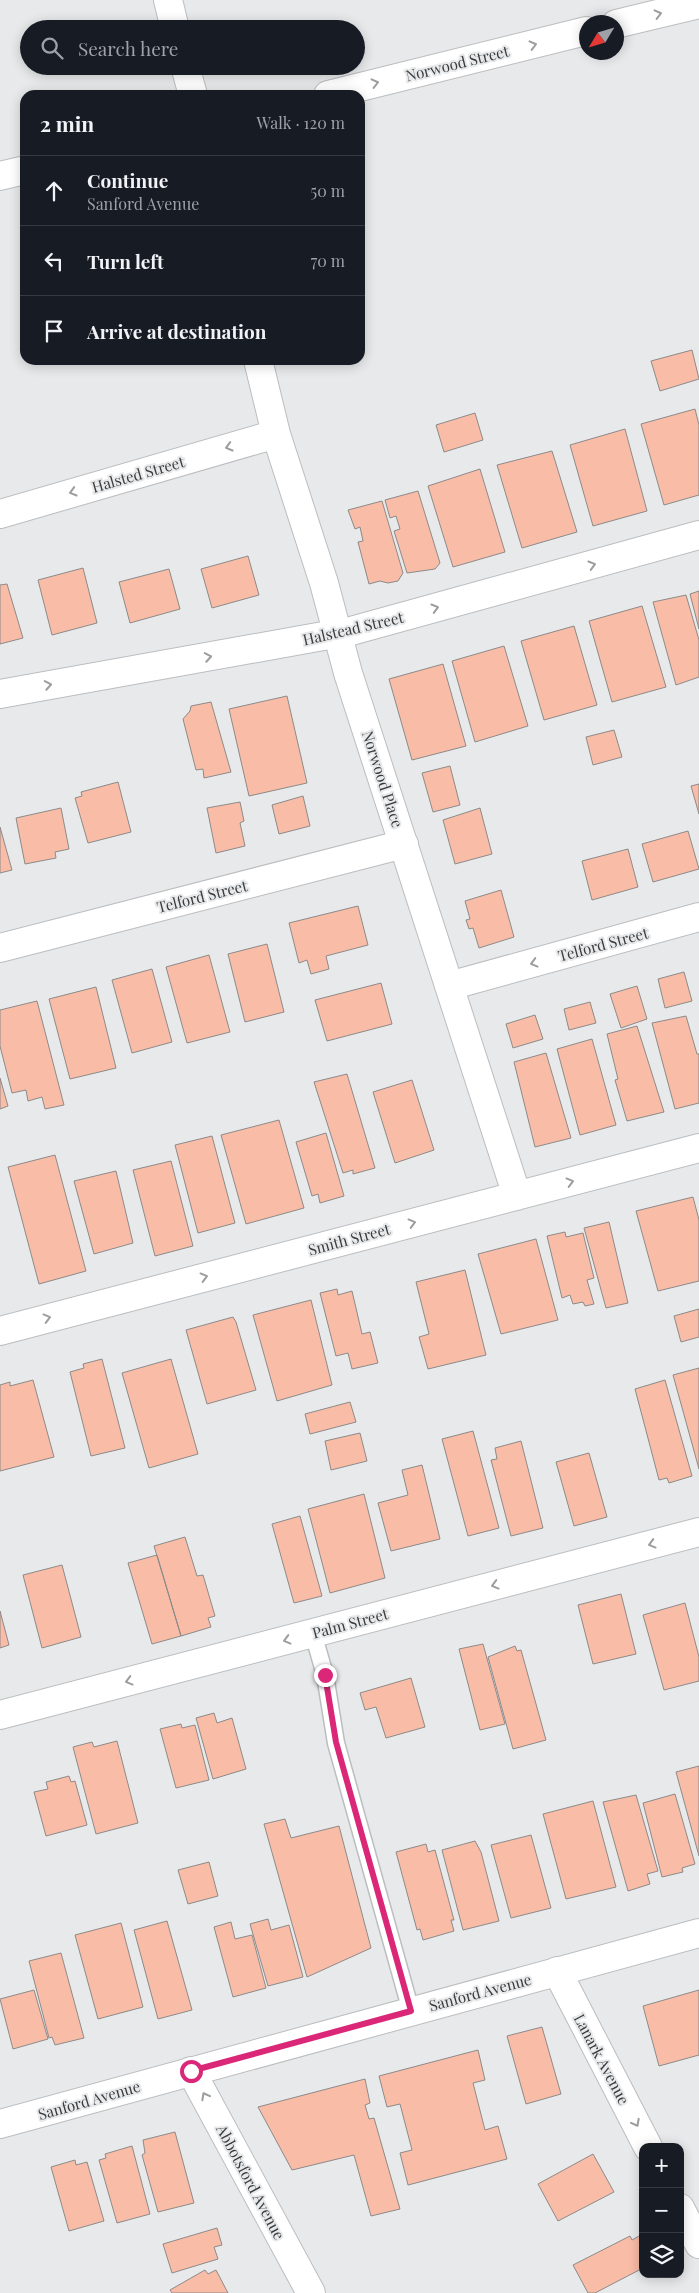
<!DOCTYPE html>
<html lang="en">
<head>
<meta charset="utf-8">
<style>
	:root { --surface:#171b24; --page:#242831; --text:#f1f3f6; --muted:#9ea1a6; --line:#363941 }
	body { margin:0; font-family:"Playfair Display",serif; background:var(--page); color:var(--text) }
	.controls { position:absolute; right:15px; bottom:15px; display:grid; overflow:hidden; border-radius:10px; box-shadow:0 2px 12px #0003 }
	.controls button { width:45px; height:45px; display:grid; place-items:center; padding:0; border:0; border-bottom:1px solid var(--line); background:var(--surface); color:var(--text); font:25px sans-serif }
	.compass { position:absolute; left:579px; top:15px; width:45px; height:45px; border-radius:50%; background:var(--surface); box-shadow:0 2px 12px #0003; rotate:232deg }
	.stop { position:absolute; width:15px; height:15px; margin:-11px; border:4px solid #db2777; border-radius:50%; background:#fff }
	.stop.end { background:#db2777; border-color:#fff; box-shadow:0 1px 5px #0008 }
	.list { margin:0; padding:0; list-style:none }
	h2 { display:flex; justify-content:space-between; align-items:center; height:65px; margin:0; padding:0 20px; font-size:21px }
	h2 small { font-size:16px; font-weight:400; color:var(--muted) }
	.list li { display:grid; grid-template-columns:32px 1fr auto; gap:15px; align-items:center; box-sizing:border-box; height:70px; padding:0 20px; border-top:1px solid var(--line) }
	.list b { display:block; font-size:19px; white-space:nowrap }
	.list p { margin:0; font-size:16px; white-space:nowrap; color:var(--muted) }
	.list em { font-size:16px; font-style:normal; color:var(--muted) }
	.icon { flex:none; width:28px; height:28px; fill:none; stroke:currentColor; stroke-width:2; stroke-linecap:round; stroke-linejoin:round }
	.map { position:relative; flex:none; width:699px; height:2293px; overflow:hidden }
	.search { position:absolute; background:var(--surface); box-shadow:0 2px 12px #0003; left:20px; top:20px; width:345px; height:55px; display:flex; align-items:center; gap:12px; box-sizing:border-box; padding:0 18px; border-radius:28px; color:var(--muted); font-size:19px }
	.panel { position:absolute; background:var(--surface); box-shadow:0 2px 12px #0003; left:20px; top:90px; width:345px; height:275px; border-radius:15px }
	.map>svg:first-child { display:block }
	.building { fill:#f9bca7; stroke:#8d8a89 }
	.lines { fill:none; stroke-linecap:round; stroke-linejoin:round }
	.lane-casing { stroke:#bbbdbf; stroke-width:19 }
	.street-casing { stroke:#bbbdbf; stroke-width:30 }
	.secondary-casing { stroke:#bbbdbf; stroke-width:30 }
	.lane { stroke:#fff; stroke-width:16 }
	.street { stroke:#fff; stroke-width:28 }
	.secondary { stroke:#fff; stroke-width:28 }
	.oneway { stroke:#9c9d9e }
	.route { stroke:#db2777; stroke-width:6 }
	.labels { text-anchor:middle; dominant-baseline:central; stroke-width:4; stroke-linejoin:round; paint-order:stroke }
	.street-label { font-size:15px; fill:#3a3b3c; stroke:#e7e9eb }
</style>
</head>
<body>
<div class="map">
<svg width="699" height="2293" viewBox="0 0 699 2293">
	<rect width="100%" height="100%" fill="#e7e9eb"/>
	<!-- building -->
	<path class="building" d="M692,350L699,379L660,391L651,361Z
		M695,409L699,425V495L664,505L641,424Z
		M475,413L483,440L444,452L436,425Z
		M625,429L647,511L593,526L570,445Z
		M552,451L577,532L522,548L497,465Z
		M480,469L505,552L453,567L428,486Z
		M418,491L440,563L435,569L407,573L394,531L400,529L396,516L390,518L385,500Z
		M382,501L403,573L398,581L388,583L380,581L369,584L358,542L363,541L360,527L355,529L348,510Z
		M248,556L259,595L212,608L201,569Z
		M83,568L97,623L52,635L38,580Z
		M169,569L180,609L130,623L119,582Z
		M7,584L23,638L0,644V585Z
		M699,591V629L690,594Z
		M686,595L699,640V677L676,685L653,602Z
		M642,606L666,687L612,702L589,621Z
		M574,626L597,705L544,720L521,641Z
		M504,646L528,726L475,742L452,661Z
		M443,664L466,746L412,760L389,679Z
		M287,696L307,783L249,796L229,709Z
		M211,702L231,772L204,778L203,769L196,770L183,719L190,711L191,706Z
		M614,730L622,757L593,765L586,737Z
		M450,766L460,805L433,812L422,773Z
		M118,782L131,832L88,843L75,798L82,796L81,792Z
		M699,784V814L691,786Z
		M303,796L310,826L279,834L272,805Z
		M240,802L244,821L240,823L245,846L216,853L207,808Z
		M61,808L69,849L55,852L56,858L25,864L16,818Z
		M480,808L492,854L455,864L443,820Z
		M0,827L12,870L0,873Z
		M688,831L699,869L653,882L642,844Z
		M628,849L638,887L592,900L582,861Z
		M501,890L514,937L479,948L473,928L469,929L466,920L470,919L465,901Z
		M358,906L368,945L326,956L329,969L311,974L307,960L299,963L289,923Z
		M267,944L284,1012L245,1022L228,954Z
		M209,955L230,1032L187,1043L166,967Z
		M152,969L172,1042L132,1053L112,980Z
		M684,972L692,1001L665,1008L658,979Z
		M381,983L392,1024L327,1041L315,1000Z
		M637,986L647,1019L621,1028L610,994Z
		M96,987L116,1068L70,1079L49,999Z
		M37,1001L64,1105L45,1109L42,1097L28,1101L26,1090L12,1093L0,1046V1010Z
		M590,1002L596,1023L569,1030L564,1009Z
		M535,1015L543,1039L513,1048L506,1024Z
		M686,1016L697,1054H699V1103L675,1109L652,1023Z
		M637,1026L664,1112L627,1121L615,1080L618,1079L607,1034Z
		M592,1039L616,1125L580,1135L557,1049Z
		M546,1053L571,1138L535,1147L514,1062Z
		M347,1074L375,1168L353,1174V1170L343,1173L314,1082Z
		M0,1078L8,1106L0,1109Z
		M412,1080L434,1150L395,1163L373,1092Z
		M279,1120L304,1208L246,1224L221,1135Z
		M326,1133L344,1196L320,1203L318,1194L312,1196L296,1142Z
		M212,1136L235,1223L198,1233L175,1145Z
		M55,1155L86,1271L39,1284L8,1167Z
		M171,1161L193,1246L155,1256L133,1170Z
		M116,1171L133,1243L94,1254L74,1181Z
		M693,1197L699,1220V1281L658,1291L636,1211Z
		M609,1222L628,1303L606,1308L584,1228Z
		M565,1232L566,1237L583,1233L594,1278L587,1280L594,1304L585,1306L583,1302L573,1304L570,1295L562,1298L547,1236Z
		M536,1239L558,1320L501,1334L478,1254Z
		M465,1270L486,1355L428,1369L419,1337L429,1334L416,1282Z
		M337,1289L338,1295L352,1291L362,1334L370,1332L378,1363L352,1369L348,1353L336,1356L320,1293Z
		M311,1300L332,1385L277,1401L253,1315Z
		M699,1309V1337L681,1342L674,1316Z
		M233,1317L236,1322L256,1390L207,1404L186,1330Z
		M102,1359L125,1448L91,1456L70,1372L84,1368L83,1364Z
		M171,1359L198,1454L149,1468L122,1373Z
		M699,1368V1469L673,1375Z
		M33,1380L54,1457L0,1471V1385L10,1382V1386Z
		M665,1380L692,1476L669,1483L667,1478L659,1480L635,1389Z
		M350,1402L356,1422L310,1434L305,1414Z
		M473,1431L499,1528L468,1536L442,1439Z
		M360,1433L367,1461L331,1470L325,1441Z
		M521,1441L543,1528L511,1536L491,1460L497,1459L495,1448Z
		M589,1453L607,1517L574,1526L556,1462Z
		M422,1465L440,1539L391,1551L378,1503L408,1495L402,1470Z
		M364,1494L385,1578L330,1593L308,1509Z
		M300,1516L322,1596L294,1603L272,1524Z
		M185,1537L197,1576L203,1575L215,1616L208,1618L211,1627L181,1636L154,1546Z
		M157,1555L181,1636L152,1644L128,1563Z
		M62,1565L81,1637L42,1648L23,1575Z
		M621,1594L636,1654L593,1664L578,1605Z
		M685,1603L699,1657V1681L664,1690L643,1615Z
		M0,1611L9,1645L0,1648Z
		M483,1644L505,1724L480,1730L459,1649Z
		M515,1646L517,1651L521,1650L546,1740L513,1749L488,1657Z
		M411,1678L425,1727L386,1738L376,1707L365,1710L360,1693Z
		M214,1713L217,1723L232,1718L246,1769L213,1779L196,1718Z
		M181,1724L182,1728L195,1725L209,1780L176,1788L160,1729Z
		M117,1741L138,1823L96,1834L73,1747L92,1742L94,1747Z
		M699,1766V1856L676,1772Z
		M69,1776L71,1782L75,1781L87,1825L46,1836L34,1792L48,1789L46,1782Z
		M675,1794L695,1864L682,1868L683,1872L662,1877L643,1803Z
		M636,1795L658,1871L647,1874L650,1884L628,1891L603,1802Z
		M593,1801L616,1887L566,1899L543,1814Z
		M285,1819L291,1838L339,1826L371,1948L307,1977L264,1824Z
		M531,1835L551,1908L511,1918L491,1845Z
		M475,1841L481,1852L499,1921L463,1930L442,1850Z
		M426,1844L428,1852L435,1850L454,1920H451L454,1931L423,1940L420,1929L417,1930L396,1852Z
		M209,1862L218,1896L188,1904L178,1870Z
		M268,1919L271,1930L289,1925L303,1977L268,1986L250,1924Z
		M167,1921L192,2010L158,2019L134,1930Z
		M231,1922L235,1939L252,1935L266,1988L233,1997L214,1927Z
		M121,1923L143,2007L98,2019L75,1935Z
		M61,1953L84,2038L55,2045L52,2037L49,2038L29,1961Z
		M34,1990L48,2039L13,2049L0,1999Z
		M699,1990V2055L659,2066L643,2006Z
		M542,2027L561,2094L526,2104L507,2036Z
		M478,2050L485,2080L473,2083L485,2130L498,2126L507,2159L408,2185L400,2153L412,2150L400,2104L387,2107L379,2076Z
		M365,2079L370,2103L365,2105L369,2119L374,2118L400,2209L371,2216L354,2155L292,2170L258,2107Z
		M175,2132L194,2203L158,2212L142,2155L145,2153L143,2140Z
		M132,2146L150,2214L117,2223L99,2160L106,2158L105,2154Z
		M593,2154L614,2192L558,2221L538,2184Z
		M75,2160L76,2165L87,2162L104,2221L69,2231L51,2167Z
		M217,2228L222,2245L214,2247L218,2259L172,2273L163,2244Z
		M641,2235L643,2239V2268L595,2293H588L573,2265L630,2236L632,2240Z
		M205,2270L208,2274L216,2270L228,2293H172L170,2290Z"/>
	<g class="lines">
		<!-- lane casing -->
		<g class="lane-casing">
			<path id="lane" d="M313,1633L325,1675L336,1743L411,2011"/>
		</g>
		<!-- street casing -->
		<g class="street-casing">
			<path id="street" d="M168,0L175,29
				M616,24L699,4
				M185,66L193,95
				M328,95L586,31
				M0,176L25,170
				M258,360L276,434L324,583L348,673L517,1196
				M0,514L276,434
				M0,694L351,631L699,535
				M0,948L404,844
				M449,986L699,917
				M0,1331L699,1148
				M0,1715L699,1532
				M557,1971L648,2147
				M191,2071L311,2293
				M680,2208L699,2244"/>
		</g>
		<!-- secondary casing -->
		<g class="secondary-casing">
			<path id="secondary" d="M0,2124L699,1933"/>
		</g>
		<!-- lane -->
		<use href="#lane" class="lane"/>
		<!-- street -->
		<use href="#street" class="street"/>
		<!-- secondary -->
		<use href="#secondary" class="secondary"/>
	</g>
	<!-- one-way arrows -->
	<defs><path id="oneway-chevron" d="M-2-3.5L2.5 0L-2 3.5" fill="none" stroke-width="1.6" stroke-linecap="round" stroke-linejoin="round" transform="scale(1.25)"/></defs>
	<g class="oneway">
		<use href="#oneway-chevron" transform="translate(658 14) rotate(-14)"/>
		<use href="#oneway-chevron" transform="translate(533 45) rotate(-14)"/>
		<use href="#oneway-chevron" transform="translate(375 83) rotate(-14)"/>
		<use href="#oneway-chevron" transform="translate(229 447) rotate(164)"/>
		<use href="#oneway-chevron" transform="translate(73 492) rotate(164)"/>
		<use href="#oneway-chevron" transform="translate(592 565) rotate(-16)"/>
		<use href="#oneway-chevron" transform="translate(435 608) rotate(-16)"/>
		<use href="#oneway-chevron" transform="translate(208 657) rotate(-10)"/>
		<use href="#oneway-chevron" transform="translate(48 685) rotate(-10)"/>
		<use href="#oneway-chevron" transform="translate(534 963) rotate(165)"/>
		<use href="#oneway-chevron" transform="translate(570 1182) rotate(-15)"/>
		<use href="#oneway-chevron" transform="translate(412 1223) rotate(-15)"/>
		<use href="#oneway-chevron" transform="translate(204 1277) rotate(-15)"/>
		<use href="#oneway-chevron" transform="translate(47 1318) rotate(-15)"/>
		<use href="#oneway-chevron" transform="translate(652 1544) rotate(165)"/>
		<use href="#oneway-chevron" transform="translate(495 1585) rotate(165)"/>
		<use href="#oneway-chevron" transform="translate(287 1640) rotate(165)"/>
		<use href="#oneway-chevron" transform="translate(129 1681) rotate(165)"/>
		<use href="#oneway-chevron" transform="translate(205 2096) rotate(-118)"/>
		<use href="#oneway-chevron" transform="translate(636 2123) rotate(62)"/>
	</g>
	<g class="lines">
		<!-- route -->
		<path class="route" d="M191,2071L411,2011L336,1742L325,1675"/>
	</g>
	<g class="labels">
		<!-- street labels -->
		<g class="street-label">
			<text transform="translate(457 63) rotate(-14)">Norwood Street</text>
			<text transform="translate(138 474) rotate(-16)">Halsted Street</text>
			<text transform="translate(353 628) rotate(-13)">Halstead Street</text>
			<text transform="translate(383 779) rotate(72)">Norwood Place</text>
			<text transform="translate(202 896) rotate(-14)">Telford Street</text>
			<text transform="translate(603 944) rotate(-15)">Telford Street</text>
			<text transform="translate(349 1239) rotate(-15)">Smith Street</text>
			<text transform="translate(350 1623) rotate(-15)">Palm Street</text>
			<text transform="translate(480 1992) rotate(-15)">Sanford Avenue</text>
			<text transform="translate(602 2059) rotate(62)">Lanark Avenue</text>
			<text transform="translate(89 2100) rotate(-16)">Sanford Avenue</text>
			<text transform="translate(251 2182) rotate(62)">Abbotsford Avenue</text>
		</g>
	</g>
</svg>
<div class="controls">
<button>+</button>
<button>−</button>
<button><svg class="icon" aria-label="layers" viewBox="0 0 24 24"><path d="M12 4l9 5-9 5-9-5zM3 14l9 5 9-5"/></svg></button>
</div>
<svg class="compass" viewBox="-18 -18 36 36"><path d="M0-13l5 13h-10z" fill="#e53935"/><path d="M0 13l5-13h-10z" fill="#9ea1a6"/></svg>
<div class="stop" style="left:191px;top:2071px"></div>
<div class="stop end" style="left:325px;top:1675px"></div>
<div class="search"><svg class="icon" aria-label="search" viewBox="0 0 24 24"><circle cx="10" cy="10" r="6"/><path d="M15 15l6 6"/></svg>Search here</div>
<section class="panel">
<h2>2 min<small>Walk · 120 m</small></h2>
<ul class="list">
<li><svg class="icon" aria-label="ahead" viewBox="0 0 24 24"><path d="M12 20V5M6 11l6-6 6 6"/></svg><div><b>Continue</b><p>Sanford Avenue</p></div><em>50 m</em></li>
<li><svg class="icon" aria-label="left" viewBox="0 0 24 24"><path d="M17 20v-9H6M10 6l-5 5 5 5"/></svg><div><b>Turn left</b></div><em>70 m</em></li>
<li><svg class="icon" aria-label="arrive" viewBox="0 0 24 24"><path d="M6 21V4h12l-3 4 3 4H6"/></svg><div><b>Arrive at destination</b></div></li>
</ul>
</section>
</div>
</body>
</html>
